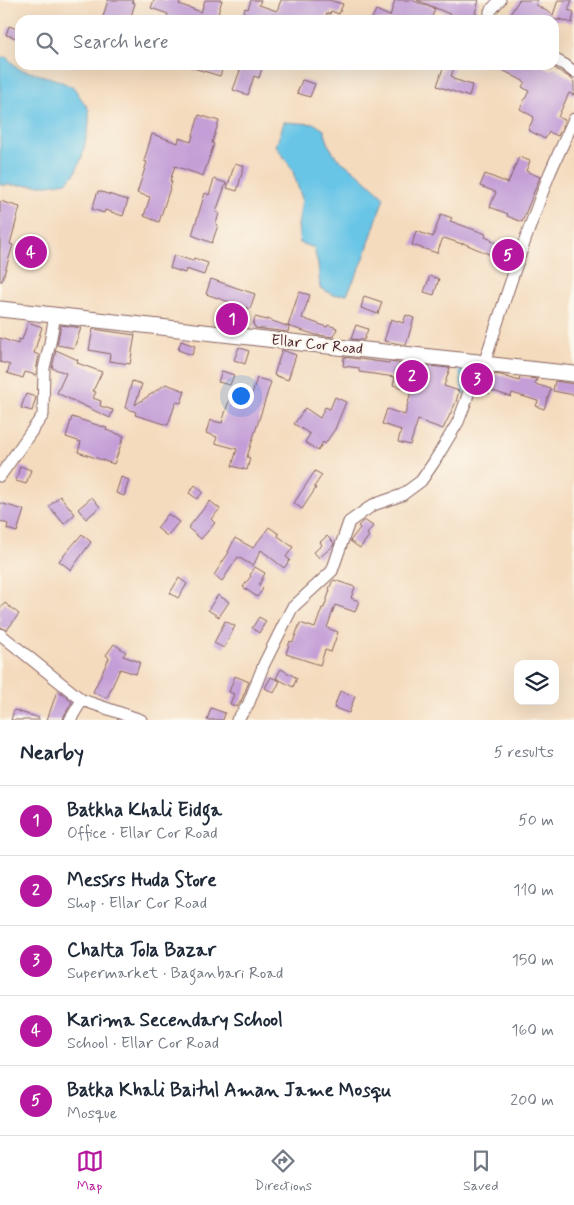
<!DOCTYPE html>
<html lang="en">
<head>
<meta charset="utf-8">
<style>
	:root { --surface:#fff; --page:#f6f6f7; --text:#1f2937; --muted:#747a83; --line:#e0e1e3; --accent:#b5179e }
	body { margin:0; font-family:Mynerve,sans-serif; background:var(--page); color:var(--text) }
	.controls { position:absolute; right:15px; bottom:15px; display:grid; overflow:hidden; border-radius:10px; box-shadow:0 5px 20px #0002 }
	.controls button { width:45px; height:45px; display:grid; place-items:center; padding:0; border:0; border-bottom:1px solid var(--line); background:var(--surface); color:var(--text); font:25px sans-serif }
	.you { position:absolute; left:240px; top:395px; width:18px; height:18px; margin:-12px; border:4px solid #fff; border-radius:50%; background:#1a73e8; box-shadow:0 0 0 8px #1a73e833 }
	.badge { display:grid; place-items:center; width:32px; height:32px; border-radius:50%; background:var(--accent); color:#fff; font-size:16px; font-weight:700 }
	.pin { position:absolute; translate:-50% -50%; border:2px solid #fff; box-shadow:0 1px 5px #0006 }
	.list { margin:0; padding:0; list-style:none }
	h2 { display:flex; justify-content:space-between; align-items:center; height:65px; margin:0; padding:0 20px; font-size:21px }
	h2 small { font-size:16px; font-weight:400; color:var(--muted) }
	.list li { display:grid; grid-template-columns:32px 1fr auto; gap:15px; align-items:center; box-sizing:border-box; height:70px; padding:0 20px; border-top:1px solid var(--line) }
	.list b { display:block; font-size:19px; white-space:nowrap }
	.list p { margin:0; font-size:16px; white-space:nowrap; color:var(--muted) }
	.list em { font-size:16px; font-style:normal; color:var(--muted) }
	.icon { flex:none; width:28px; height:28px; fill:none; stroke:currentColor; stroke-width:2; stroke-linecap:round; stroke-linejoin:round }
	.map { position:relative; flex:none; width:574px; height:720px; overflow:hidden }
	.search { position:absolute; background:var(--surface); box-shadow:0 5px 20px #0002; left:15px; right:15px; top:15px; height:55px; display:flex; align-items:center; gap:12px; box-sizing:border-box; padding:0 18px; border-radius:15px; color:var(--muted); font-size:19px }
	.sheet { height:415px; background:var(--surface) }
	nav { display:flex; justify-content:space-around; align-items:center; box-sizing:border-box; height:70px; border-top:1px solid var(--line); background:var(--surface); font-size:14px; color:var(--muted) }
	nav a { display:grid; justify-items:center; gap:2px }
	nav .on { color:var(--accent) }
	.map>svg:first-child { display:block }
	.water { fill:#68c5e6; stroke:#597288 }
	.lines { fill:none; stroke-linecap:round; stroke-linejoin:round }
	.stream { stroke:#68c5e6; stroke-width:3 }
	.building { fill:#c39ed7 }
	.minor-casing { stroke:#86615e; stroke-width:13 }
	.major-casing { stroke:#86615e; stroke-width:17 }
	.minor { stroke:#fff; stroke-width:11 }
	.major { stroke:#fff; stroke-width:15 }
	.labels { text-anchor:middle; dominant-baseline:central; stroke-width:4.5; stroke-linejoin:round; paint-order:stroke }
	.street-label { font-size:15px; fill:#4a1f2b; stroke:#fbf7ec }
</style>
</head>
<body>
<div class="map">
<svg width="574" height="720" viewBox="0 0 574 720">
	<rect width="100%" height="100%" fill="#fbf7ec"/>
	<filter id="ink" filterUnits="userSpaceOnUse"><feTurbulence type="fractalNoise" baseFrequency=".02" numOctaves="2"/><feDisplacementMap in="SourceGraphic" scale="10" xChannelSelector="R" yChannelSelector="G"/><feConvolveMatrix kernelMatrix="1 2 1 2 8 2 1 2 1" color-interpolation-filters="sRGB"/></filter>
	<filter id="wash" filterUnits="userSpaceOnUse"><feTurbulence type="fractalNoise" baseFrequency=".0096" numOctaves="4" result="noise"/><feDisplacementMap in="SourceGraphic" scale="20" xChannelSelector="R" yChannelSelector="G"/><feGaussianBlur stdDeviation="1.12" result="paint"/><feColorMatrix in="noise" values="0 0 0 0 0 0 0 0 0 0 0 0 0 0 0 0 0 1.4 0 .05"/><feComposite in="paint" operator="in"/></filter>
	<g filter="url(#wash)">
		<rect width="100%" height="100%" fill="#f4dbbe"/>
		<!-- water -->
		<path class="water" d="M5,56L19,69L48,77L60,81L74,88L89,110V124L82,157L74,175L66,182L48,185H0V59Z
			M284,122L315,124L324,130L329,146L337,158L361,176L384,197L363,261L347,294L334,295L320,288L318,265L314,248L300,243L298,226L302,199L292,169L276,146Z"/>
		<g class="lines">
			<!-- stream -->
			<path class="stream" d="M460,366L464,394"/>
		</g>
		<g id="blocks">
			<!-- building -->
			<path class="building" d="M108,0H133L132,2L135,3L130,20L115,16L114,20H102Z
				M154,0H181L179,4L201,12L205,0H222L217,17L221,19V20H166L168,14L151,8Z
				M251,0H261L259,5L277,11L281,0H329L343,4L339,14L331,11L330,14L327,13L325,20H241L245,8L248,9Z
				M395,0H412L435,9L431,20H371L376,10L390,16Z
				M417,0H479L475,13L482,17V20H453L454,16Z
				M519,0H538L535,4L553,15L558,0H572L568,10L574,12L572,23L559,19L561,20H515L509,16Z
				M9,26L20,30V39L6,35Z
				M190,65H224L220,76L190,67Z
				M242,65H263L259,78L254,76L248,95L233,90Z
				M444,65H455L451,76L453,77V79L472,85L469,97L437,86Z
				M493,65H541L551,70L553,67L572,79L574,82V95L569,93L558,117L565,120L558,136L549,132L545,139L528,130L534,117L520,109L529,91L522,87L525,82Z
				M302,80L315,84L310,97L297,93Z
				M199,115L219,121L212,143L214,144L203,176L175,166L170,181L172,182L159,222L144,216L150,197L137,193L147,162L144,161L152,134L178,143L179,138L191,142Z
				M519,157L530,161L526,171L540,177L522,222L507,216L508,214L490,207L496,192L480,186L485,174L508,183Z
				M235,163L244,166L237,191L227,188Z
				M214,179L226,183L216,212L219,213L216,224L218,225L212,243L192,235L205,193L209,195Z
				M98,191L128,200L123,216L105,210L104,213L92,209Z
				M0,201L20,207L10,244L13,245L2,281H0Z
				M441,214L452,218L450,221L486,234L485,237L492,240L491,241L514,250L509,264L497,260L498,258L463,243L462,244L444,238H443L437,253L412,245L416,231L433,237Z
				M174,255L193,261L194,258L208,263L204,275L186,269L185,273L170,268Z
				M430,276L439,279L434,295L424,292Z
				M211,279L255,294L250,309L206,294Z
				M299,292L310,295L302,318L327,327L328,325L337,328L334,337L316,335L288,326Z
				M364,296L382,302L378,314L361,308Z
				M406,315L414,318L406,345L384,341L391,319L403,323Z
				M255,317L267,320V319L289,327L288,332L255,328V326L253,325Z
				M28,322L42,327L34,353L39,355L37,366L36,375L25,372L23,378L7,373L10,365L0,362V338L18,344L19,339L22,340Z
				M61,325L81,328L74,348L57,345Z
				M356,325L368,329L364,340L351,339Z
				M93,329L135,335L130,364L109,361L110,354L89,350Z
				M181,341L195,346L192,355L178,350Z
				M239,347L249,351L245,364L234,360Z
				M56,350L78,360L77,363L102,372L93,391L96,392L93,398L101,401L100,406L113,410L110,418L57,393L66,373L52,368Z
				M282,350L296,355L288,380L274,375Z
				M344,357L389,363V362L397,363L406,365V364L450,368L444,386L459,391L456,402L443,429L418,420L410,445L398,442L401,430L382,424L387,409L405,415L411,391L393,385L395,377L359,372V368L343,366Z
				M222,371L234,375L230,385L218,382Z
				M482,373L501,375L519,381L520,377L537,379L535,384L551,389L544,409L536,406L538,401L512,393L511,397L490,390L489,394L477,390Z
				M257,378L271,382L247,457L250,458L247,470L232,466L237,449L215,443L217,437L206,433L210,420L222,423L231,394L250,400Z
				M132,381L142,384L135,405L166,384L185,391L181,403L176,402L168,425L135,415L136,412L125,408Z
				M555,381L574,384V395L553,391Z
				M26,394L36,397L32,411L21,408Z
				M335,397L346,402L335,429L325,444L323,442L318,451L305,442L310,434L294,424L305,408L320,418L325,407L330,409Z
				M72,417L107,428L106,430L124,436L114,464L78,452L81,442L66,437Z
				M20,466L31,470L26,484L16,481Z
				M315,471L322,475L314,487L316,488L302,509L294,503Z
				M121,477L129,480L124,496L116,493Z
				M195,485L203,492L197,499L189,493Z
				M60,496L75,514L64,524L49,506Z
				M92,497L100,507L86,519L78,509Z
				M210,501L220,509L211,519L215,523L201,539L188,528Z
				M0,503L24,510L17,532L7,529L8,524L0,521Z
				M168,514L179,522L167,536L157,528Z
				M364,520L373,526L367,534L369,536L360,548L350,541L360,528L358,526Z
				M269,527L279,534L278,536L293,547L286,557L290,560L284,568L261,550L253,566L238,557L222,581L214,575L229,552H228L235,538L253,548Z
				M82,534L91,542L71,570L59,561Z
				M327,536L334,543L333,546L319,558L314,552L322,545L320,542Z
				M255,567L265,573L259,585L263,589L257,597L243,587L251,576L250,575Z
				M179,578L187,584L178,598L170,593Z
				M334,580L355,587L351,598L359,601L355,612L335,605L327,628L338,632L331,652L325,650L320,665L286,654L290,641L293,642L300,623L315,628L322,608H324L330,590L329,589L332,582Z
				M218,595L229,602L219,617L208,610Z
				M5,603L19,614L7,630L0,627V609Z
				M259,617L266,621L259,633L252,628Z
				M225,621L235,626L224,648L214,643Z
				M114,644L126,652L123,656L140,662L136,674L120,669L107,698L93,692L109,658L106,655Z
				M281,669L297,678L293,687L276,678Z
				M235,676L249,682L241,701L237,707L230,704L234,694L229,692Z
				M271,677L280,681L274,693L265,688Z
				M57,691L61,693L72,702L64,716L63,720H47Z
				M340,691L355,696L349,713L334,708Z
				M211,708L225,713L223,720H207Z
				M14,710L39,718V720H11Z"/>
		</g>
	</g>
	<g filter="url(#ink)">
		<use href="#blocks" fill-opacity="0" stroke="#86615e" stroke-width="1"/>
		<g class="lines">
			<!-- minor casing -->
			<g class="minor-casing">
				<path id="minor" d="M490,20V11L500,0
					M554,59L565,65L574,72
					M484,364C504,301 525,237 549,175C557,156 566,138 574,119
					M0,476L43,415L44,368L50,343L55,315
					M0,634L82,700
					M70,720L82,700L141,720
					M237,720L248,705L264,664L292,608L332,571L349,522L373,505L402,495L421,481L434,462L458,422L466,401L478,362"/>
			</g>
			<!-- major casing -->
			<g class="major-casing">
				<path id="major" d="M0,309L319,345L478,362L484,364L574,374"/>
			</g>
			<!-- minor -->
			<use href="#minor" class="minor"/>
			<!-- major -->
			<use href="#major" class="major"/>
		</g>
	</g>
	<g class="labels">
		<!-- street labels -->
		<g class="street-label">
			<text transform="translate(317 345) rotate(6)">Ellar Cor Road</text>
		</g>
	</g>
</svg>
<div class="controls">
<button><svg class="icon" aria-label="layers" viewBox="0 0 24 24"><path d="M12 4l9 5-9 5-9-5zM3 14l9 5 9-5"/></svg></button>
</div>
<div class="you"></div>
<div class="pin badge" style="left:232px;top:319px">1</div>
<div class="pin badge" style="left:412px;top:376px">2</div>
<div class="pin badge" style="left:477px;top:379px">3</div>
<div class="pin badge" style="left:31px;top:252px">4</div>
<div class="pin badge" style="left:508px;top:255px">5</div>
<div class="search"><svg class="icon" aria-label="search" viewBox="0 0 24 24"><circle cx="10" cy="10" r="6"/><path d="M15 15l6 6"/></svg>Search here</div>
</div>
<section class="sheet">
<h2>Nearby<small>5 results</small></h2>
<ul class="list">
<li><span class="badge">1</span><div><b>Batkha Khali Eidga</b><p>Office · Ellar Cor Road</p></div><em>50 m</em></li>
<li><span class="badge">2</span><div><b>Messrs Huda Store</b><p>Shop · Ellar Cor Road</p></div><em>110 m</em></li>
<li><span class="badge">3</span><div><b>Chalta Tola Bazar</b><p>Supermarket · Baganbari Road</p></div><em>150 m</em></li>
<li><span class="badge">4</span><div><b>Karima Secendary School</b><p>School · Ellar Cor Road</p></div><em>160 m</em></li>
<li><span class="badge">5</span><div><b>Batka Khali Baitul Aman Jame Mosqu</b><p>Mosque</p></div><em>200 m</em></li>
</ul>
</section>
<nav>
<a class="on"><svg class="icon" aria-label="map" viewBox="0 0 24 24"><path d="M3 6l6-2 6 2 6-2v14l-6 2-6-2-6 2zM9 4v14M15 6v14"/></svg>Map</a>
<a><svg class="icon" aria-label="directions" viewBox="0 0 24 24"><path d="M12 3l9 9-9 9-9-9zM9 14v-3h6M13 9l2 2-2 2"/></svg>Directions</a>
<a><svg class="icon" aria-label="saved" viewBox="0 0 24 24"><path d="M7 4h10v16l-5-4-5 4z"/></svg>Saved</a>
</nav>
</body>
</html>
